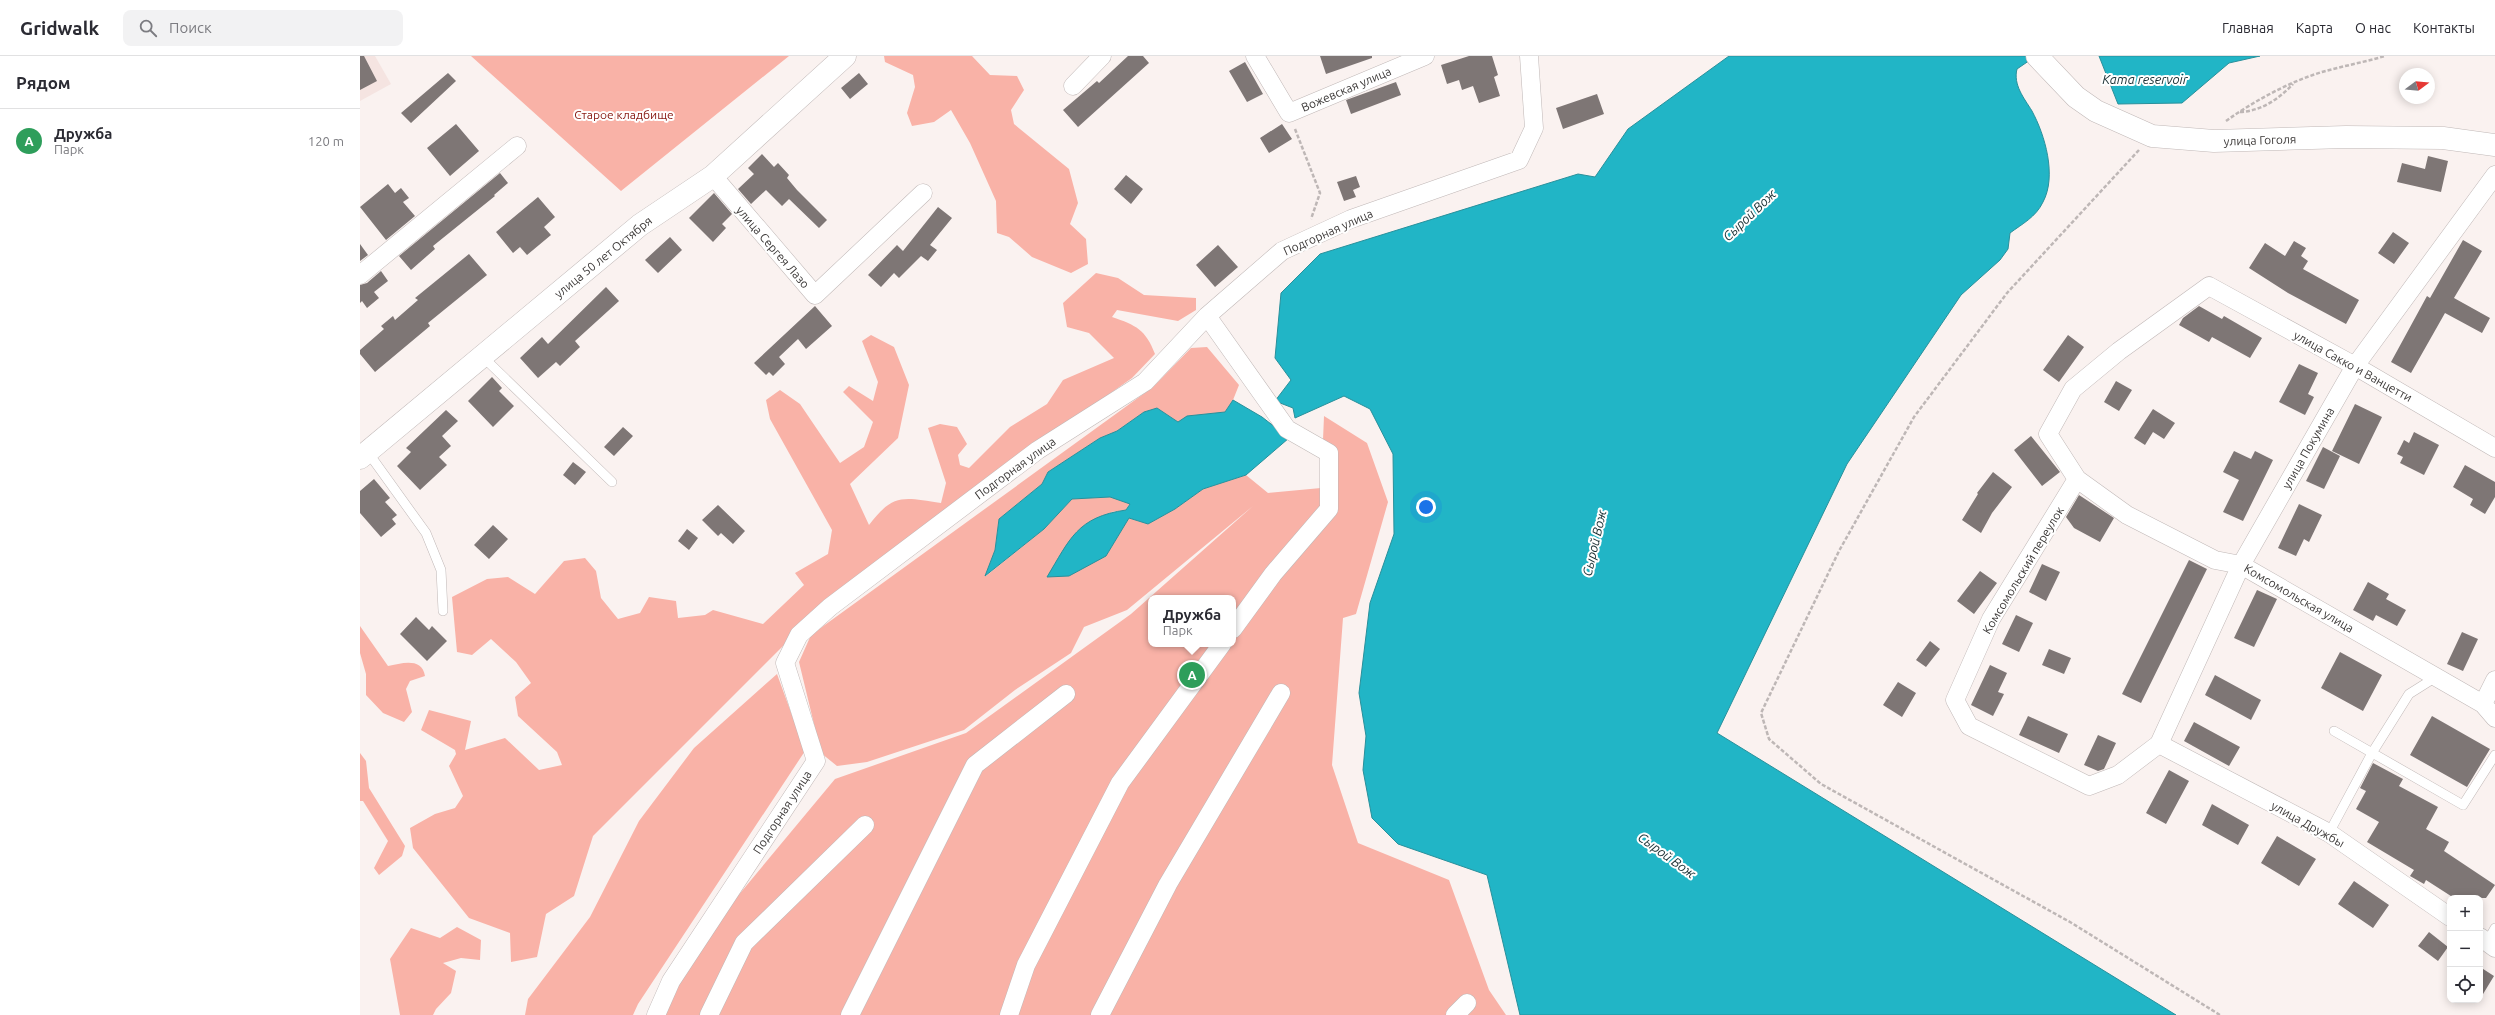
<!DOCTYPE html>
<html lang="ru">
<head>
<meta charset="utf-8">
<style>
	:root { --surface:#fff; --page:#f2f2f3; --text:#2b2b33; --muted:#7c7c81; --line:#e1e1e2; --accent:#7c3aed }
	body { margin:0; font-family:Ubuntu,sans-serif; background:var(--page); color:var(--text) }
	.controls { position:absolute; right:12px; bottom:12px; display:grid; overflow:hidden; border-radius:8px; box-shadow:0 2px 10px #0003 }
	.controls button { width:36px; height:36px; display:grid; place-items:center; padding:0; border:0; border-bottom:1px solid var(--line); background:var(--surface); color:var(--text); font:20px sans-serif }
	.compass { position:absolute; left:2039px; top:12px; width:36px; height:36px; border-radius:50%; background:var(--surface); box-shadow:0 2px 10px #0003; rotate:74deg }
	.you { position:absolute; left:1066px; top:451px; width:14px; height:14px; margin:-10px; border:3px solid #fff; border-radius:50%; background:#1a73e8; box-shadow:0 0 0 6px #1a73e833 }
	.badge { display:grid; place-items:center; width:26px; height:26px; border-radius:50%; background:var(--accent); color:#fff; font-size:13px; font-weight:700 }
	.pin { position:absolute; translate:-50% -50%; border:2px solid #fff; box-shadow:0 1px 4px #0006 }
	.popup { position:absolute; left:788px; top:539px; width:88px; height:52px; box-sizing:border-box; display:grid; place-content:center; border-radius:8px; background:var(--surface); filter:drop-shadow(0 1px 3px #0005); font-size:13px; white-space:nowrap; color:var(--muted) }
	.popup b { font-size:15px; color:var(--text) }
	.popup::after { content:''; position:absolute; left:50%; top:100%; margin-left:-8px; border:8px solid transparent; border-top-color:var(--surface) }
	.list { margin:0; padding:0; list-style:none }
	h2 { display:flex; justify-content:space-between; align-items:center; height:52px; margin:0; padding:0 16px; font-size:17px }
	h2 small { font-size:13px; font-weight:400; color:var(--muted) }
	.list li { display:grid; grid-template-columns:26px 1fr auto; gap:12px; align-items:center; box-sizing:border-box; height:64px; padding:0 16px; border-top:1px solid var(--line) }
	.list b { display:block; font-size:15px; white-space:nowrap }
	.list p { margin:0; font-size:13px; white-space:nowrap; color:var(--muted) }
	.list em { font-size:13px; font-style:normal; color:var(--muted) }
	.icon { flex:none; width:22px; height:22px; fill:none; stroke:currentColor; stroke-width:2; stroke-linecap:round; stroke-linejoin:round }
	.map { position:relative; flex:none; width:2135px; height:959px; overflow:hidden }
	header { display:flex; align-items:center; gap:24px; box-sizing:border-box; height:56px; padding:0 20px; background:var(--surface); border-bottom:1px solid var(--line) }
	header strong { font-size:19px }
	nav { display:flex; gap:22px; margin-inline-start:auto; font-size:14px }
	.search { width:280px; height:36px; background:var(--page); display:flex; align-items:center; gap:10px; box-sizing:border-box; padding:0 14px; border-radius:8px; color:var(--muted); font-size:15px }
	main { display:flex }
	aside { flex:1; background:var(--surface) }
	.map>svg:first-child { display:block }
	.built { fill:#f5e4e1 }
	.green { fill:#f9b2a7; fill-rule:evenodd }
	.water { fill:#21b5c6; stroke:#29909b }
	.building { fill:#7e7675 }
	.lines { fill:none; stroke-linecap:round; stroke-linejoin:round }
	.lane-casing { stroke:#c0b8b7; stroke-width:10 }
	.street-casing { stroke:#c0b8b7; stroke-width:19 }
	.secondary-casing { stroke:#c0b8b7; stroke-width:23 }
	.path { stroke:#beb7b6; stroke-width:2.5; stroke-dasharray:4 2; stroke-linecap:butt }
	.lane { stroke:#fff; stroke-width:9 }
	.street { stroke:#fff; stroke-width:18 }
	.secondary { stroke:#fff; stroke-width:22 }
	.labels { text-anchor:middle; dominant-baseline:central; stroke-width:4; stroke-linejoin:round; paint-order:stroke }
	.street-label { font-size:12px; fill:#3c3938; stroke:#fff }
	.park-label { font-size:12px; fill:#861811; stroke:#fff }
	.water-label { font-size:13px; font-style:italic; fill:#172d31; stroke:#fff }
</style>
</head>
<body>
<header>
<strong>Gridwalk</strong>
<div class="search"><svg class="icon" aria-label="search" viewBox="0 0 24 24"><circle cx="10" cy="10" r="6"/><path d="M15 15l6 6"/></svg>Поиск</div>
<nav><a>Главная</a><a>Карта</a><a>О нас</a><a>Контакты</a></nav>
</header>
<main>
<aside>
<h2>Рядом<small></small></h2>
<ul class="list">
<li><span class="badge" style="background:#2e9e5b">A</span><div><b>Дружба</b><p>Парк</p></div><em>120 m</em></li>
</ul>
</aside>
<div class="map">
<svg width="2135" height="959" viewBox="0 0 2135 959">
	<rect width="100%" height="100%" fill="#faf2f0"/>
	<!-- built -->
	<path class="built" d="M0,0H15L31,28L0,45Z"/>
	<!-- green -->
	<path class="green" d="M111,0H429L261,135Z
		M524,0H612L630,19L657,20L664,34L651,54L654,68L709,113L718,147L710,168L726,183L728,208L711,217L672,201L649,181L637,177L636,145L610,87L591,54L574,66L552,70L547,57L555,31L553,19L525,6Z
		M736,217L758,222L784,239L836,242V254L818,265L757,254L752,261C776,269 786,274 795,298L772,322L593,448L434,579L233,780L214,840L186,858L177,901L151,906L150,877L109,862L53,792L50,772L75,758L95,752L103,740L89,710L96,698L95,694L61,674L69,654L111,665L105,694L145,682L179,714L202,709L197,696L158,660L155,641L171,627L156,606L131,583L112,599L97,596L92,541L127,523L148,521L175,538L204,505L225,502L236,515L241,542L258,563L280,557L289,541L316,545L318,562L345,559L353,554L403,568L444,529L435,517L468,498L472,474L410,363L406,344L420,334L440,348L480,407L504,391L513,366L483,336L489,330L513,345L518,326L502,285L511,279L534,291L549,329L538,382L490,428L509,469C534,436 544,442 581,447L586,427L568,372L580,368L597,371L607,388L598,399L600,409L609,412L650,371L687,348L703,324L754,302L729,277L707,271L703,247Z
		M847,291L879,329L873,344L865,356L818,366L797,352L784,356L757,375L740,382L688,416L682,428L639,463L635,494L626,520L684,473L712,443L750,441L770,447L766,454L751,456L746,500L769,462L788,468L815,453L843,433L886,419L908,437L961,432L964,360L1007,387L1028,446L996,558L983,562L972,709L998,787L1089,824L1129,934L1146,959H301L357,865L475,723L606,677L771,558L893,450L767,554L724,571L711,597L655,634L604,674L507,706L477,710L461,697L439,606L451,579L793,331L831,292ZM791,542H873V588H791Z
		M0,570L28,610C42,607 62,601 65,620L50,625L46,633L52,656L44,666L23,657L6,639V618L0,597Z
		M417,618L445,695L278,948L273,959H165L168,943L230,861L279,765L334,692Z
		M0,697L6,705L9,732L45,790L42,800L19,819L14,812L28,785L3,745H0Z
		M97,871L121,884L120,904L101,902L83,907L96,915L91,937L76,953L73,959H40L30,903L51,872L80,882Z"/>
	<!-- water -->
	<path class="water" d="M1369,0H1676L1657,13C1653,29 1664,42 1672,55C1685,79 1697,120 1683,146C1676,161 1662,168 1650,177L1648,193L1640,204L1601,239L1487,408L1357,677L1816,959H1160L1127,819L1038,788L1012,762L1003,714L1006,680L999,637L1010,547L1034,478L1033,398L1010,353L984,340L935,362L933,352L915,345L931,324L915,302L921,237L960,198L1218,118L1235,121L1268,73Z
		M1739,0H1900L1869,7L1822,47L1758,48Z
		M873,344L902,361L929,382L886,419L843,433L815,453L788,468L769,462L746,500L709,520L687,521C710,483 717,461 766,454L770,448L750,441L712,443L684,473L625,520L635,494L639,463L682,428L688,416L740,382L757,375L784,356L797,352L818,366L827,360L865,356Z"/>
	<!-- building -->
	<path class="building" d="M0,0H4L17,25L0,34Z
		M768,0H783L789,7L718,71L703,54L737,25L739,27Z
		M960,0H1012V2L966,18Z
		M1109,0H1132L1138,19L1134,21L1140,40L1119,47L1113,30L1102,34L1099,24L1087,28L1081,9Z
		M885,6L903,38L887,46L869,15Z
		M88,17L96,25L51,67L41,57Z
		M499,17L508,28L490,43L481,32Z
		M1036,26L1041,39L991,58L986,44Z
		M1237,38L1244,58L1203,73L1196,52Z
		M96,68L119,95L90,120L67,92Z
		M922,68L932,83L909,97L900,82Z
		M402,98L414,111L418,107L429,119L427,122L437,134L467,164L459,172L429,143L422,150L406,134L391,148L378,133L394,118L388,112Z
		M2068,100L2088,105L2081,136L2037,126L2042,107L2065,113Z
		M140,117L148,127L134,139L135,140L73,190L75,193L51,214L39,200Z
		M766,119L783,133L771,148L754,133Z
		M996,120L1000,131L993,134L996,141L984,145L977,126Z
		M28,128L35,137L41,132L49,142L43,146L55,160L26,184L0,151Z
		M354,137L372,158L362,168L366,172L353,186L329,162Z
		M178,141L195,161L184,171L191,179L167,199L160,191L153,197L136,176Z
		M578,151L592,162L570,189L577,194L568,205L561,200L539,222L534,217L521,231L508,219L537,189L543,195Z
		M2033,176L2049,187L2034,208L2018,197Z
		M310,181L322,194L298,217L285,204Z
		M2103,184L2122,195L2094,242L2130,262L2122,277L2085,257L2051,317L2031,306L2067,240L2070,242Z
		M1934,185L1946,192L1941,200L1948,205L1943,213L1999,244L1986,268L1928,237L1889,212L1905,187L1925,200Z
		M0,188L8,199L0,205Z
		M858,189L878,211L855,231L836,209Z
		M109,198L127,219L68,267L70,270L15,316L0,298V294L24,273L21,270L33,260L35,264L58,244L55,242Z
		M21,215L28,225L14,236L19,242L7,252L2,245L0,247V229L7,227Z
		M246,231L259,245L215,285L220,291L200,310L196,306L178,322L160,302L182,281L188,288Z
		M455,250L472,270L446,293L438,283L419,301L425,308L413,320L409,316L406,319L394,307Z
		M1839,250L1862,263L1864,260L1902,282L1890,302L1852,281L1849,286L1819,269L1823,262Z
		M1708,279L1724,291L1699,326L1683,314Z
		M1939,308L1958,317L1948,338L1954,341L1945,359L1919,346Z
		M132,321L142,332L139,335L154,350L133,371L108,345Z
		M1756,325L1772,334L1759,355L1744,346Z
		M1995,348L2022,361L1999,408L1972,395Z
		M1793,353L1815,367L1804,383L1793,376L1785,389L1774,382Z
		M86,354L98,365L82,380L91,390L79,401L87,409L60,434L37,410L51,396L46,392Z
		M263,371L273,380L254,400L244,391Z
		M2054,376L2079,389L2064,419L2040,407L2043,401L2037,398L2044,384L2049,387Z
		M1671,380L1700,416L1682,430L1654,394Z
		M1963,391L1980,400L1964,433L1946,425Z
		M1874,395L1891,403L1895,395L1913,404L1883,465L1863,456L1879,424L1863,416Z
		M213,406L226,416L215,429L203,419Z
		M2105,409L2135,426V441L2125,458L2110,449L2113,443L2093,431Z
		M1633,416L1652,431L1632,457L1621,477L1602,464L1618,438L1617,437Z
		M14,423L30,442L25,446L37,459L32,463L36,468L21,481L0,457V435Z
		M1719,439L1754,462L1740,486L1714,472L1706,461Z
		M1939,448L1962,459L1949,486L1944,483L1936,500L1918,492Z
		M358,449L385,475L373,488L361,477L358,480L342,464Z
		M133,469L148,483L129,503L114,489Z
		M327,473L338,482L329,494L318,485Z
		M1829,504L1847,513L1781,647L1762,638Z
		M1682,508L1700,516L1686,545L1669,536Z
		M1620,515L1637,527L1614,558L1597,545Z
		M2008,526L2029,538L2026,543L2046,554L2037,570L2016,559L2013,565L1993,554Z
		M1897,534L1917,543L1894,591L1874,582Z
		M1656,559L1673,567L1659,596L1642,588Z
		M56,561L69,574L72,570L87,585L67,605L40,578Z
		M2102,576L2118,583L2103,615L2087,608Z
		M1570,585L1580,593L1566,611L1556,604Z
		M1689,593L1711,602L1704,618L1682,609Z
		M1980,596L2022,619L2003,655L1961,632Z
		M1630,609L1647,617L1638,636L1644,638L1633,660L1611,649Z
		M1855,619L1901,644L1891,664L1845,639Z
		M1538,626L1556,637L1542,661L1523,649Z
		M1668,660L1708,678L1699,697L1659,679Z
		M2072,660L2130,693L2107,731L2050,699Z
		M1834,666L1880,691L1869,710L1824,685Z
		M1738,679L1756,687L1744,713L1738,715L1724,709Z
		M2013,707L2043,723L2039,730L2078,751L2066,773L2089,786L2084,795L2135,829L2126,842H2094L2066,824L2064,828L2050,820L2054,814L2007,786L2019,766L1996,753L2006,735L2000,732Z
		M1809,714L1829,725L1806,768L1786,757Z
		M1852,748L1889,769L1878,789L1842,769Z
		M1917,780L1956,803L1939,830L1901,807Z
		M1994,825L2029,849L2013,872L1978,848Z
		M2069,876L2088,891L2078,905L2058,890Z
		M2120,911L2134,920L2120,943Z"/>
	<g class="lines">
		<!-- lane casing -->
		<g class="lane-casing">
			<path id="lane" d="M122,300L252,426
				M7,395L66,477L81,514L83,555
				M1974,675L2103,749L2135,699
				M1969,777L2012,697L2049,638L2076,621
				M2127,886L2135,872"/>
		</g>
		<!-- street casing -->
		<g class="street-casing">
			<path id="street" d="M895,0L929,57L1065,0
				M713,30L742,0
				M353,120L455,239L563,137
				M0,219L157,90
				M847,260L927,373L969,397V453L913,518L873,573
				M2135,392L1995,310L1849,230L1759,295L1713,333L1688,378L1717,423L1767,459L1855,504L1881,509L2123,648L2135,662
				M1717,423L1631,563L1595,644L1609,670L1729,730L1758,719L1799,688L1881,509L1995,310L2135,119
				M2123,648L2135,624
				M1799,688L1969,777L2090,861
				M2120,881L2135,892
				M296,959L311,925L456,705L425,607L439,579L470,551L678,394L785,326L847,260L922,195L991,163L1159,104L1174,72L1169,0
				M349,959L384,887L505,769
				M490,959L615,709L706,638
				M649,959L666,909L760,727L862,588
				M740,959L808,828L921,637
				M1095,959L1107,947"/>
		</g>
		<!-- secondary casing -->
		<g class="secondary-casing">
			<path id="secondary" d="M1677,0L1716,41L1736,55L1792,80L1854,85L1986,81L2083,82L2135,89
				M0,402L280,169L353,120L485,0"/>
		</g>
		<!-- path -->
		<path class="path" d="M1880,56C1901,55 1919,43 1933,28
			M1866,65C1894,45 1929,26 1962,16C1983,10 2005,6 2025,0
			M935,73L960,137L951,163
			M1779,94L1647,237L1554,361L1479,495L1401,657L1409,683L1461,728L1710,866L1860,959"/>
		<!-- lane -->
		<use href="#lane" class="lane"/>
		<!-- street -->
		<use href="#street" class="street"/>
		<!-- secondary -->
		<use href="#secondary" class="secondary"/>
	</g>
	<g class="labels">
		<!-- street labels -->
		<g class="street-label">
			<text transform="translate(986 33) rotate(-23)">Вожевская улица</text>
			<text transform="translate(1900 84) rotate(-2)">улица Гоголя</text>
			<text transform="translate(968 176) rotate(-24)">Подгорная улица</text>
			<text transform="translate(413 191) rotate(49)">улица Сергея Лазо</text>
			<text transform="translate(243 201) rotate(-39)">улица 50 лет Октября</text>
			<text transform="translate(1993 310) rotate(29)">улица Сакко и Ванцетти</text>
			<text transform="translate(1948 392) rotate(-60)">улица Покумина</text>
			<text transform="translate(655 412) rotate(-36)">Подгорная улица</text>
			<text transform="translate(1663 514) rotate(-59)">Комсомольский переулок</text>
			<text transform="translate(1939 542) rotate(30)">Комсомольская улица</text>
			<text transform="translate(422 756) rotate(-57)">Подгорная улица</text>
			<text transform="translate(1948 768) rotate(29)">улица Дружбы</text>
		</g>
		<!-- park labels -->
		<g class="park-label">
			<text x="264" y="58">Старое кладбище</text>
		</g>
		<!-- water labels -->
		<g class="water-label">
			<text x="1785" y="23">Kama reservoir</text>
			<text transform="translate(1389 159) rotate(-44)">Сырой Вож</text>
			<text transform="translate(1234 487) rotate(-77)">Сырой Вож</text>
			<text transform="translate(1307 799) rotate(36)">Сырой Вож</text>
		</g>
	</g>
</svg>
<div class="controls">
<button>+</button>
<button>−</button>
<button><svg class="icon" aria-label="locate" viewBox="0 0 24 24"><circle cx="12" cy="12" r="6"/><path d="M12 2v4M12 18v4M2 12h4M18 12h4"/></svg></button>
</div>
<svg class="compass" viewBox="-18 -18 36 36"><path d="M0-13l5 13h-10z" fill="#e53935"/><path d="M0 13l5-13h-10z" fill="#7c7c81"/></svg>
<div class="you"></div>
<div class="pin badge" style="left:832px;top:619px;background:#2e9e5b">A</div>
<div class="popup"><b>Дружба</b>Парк</div>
</div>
</main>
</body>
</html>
